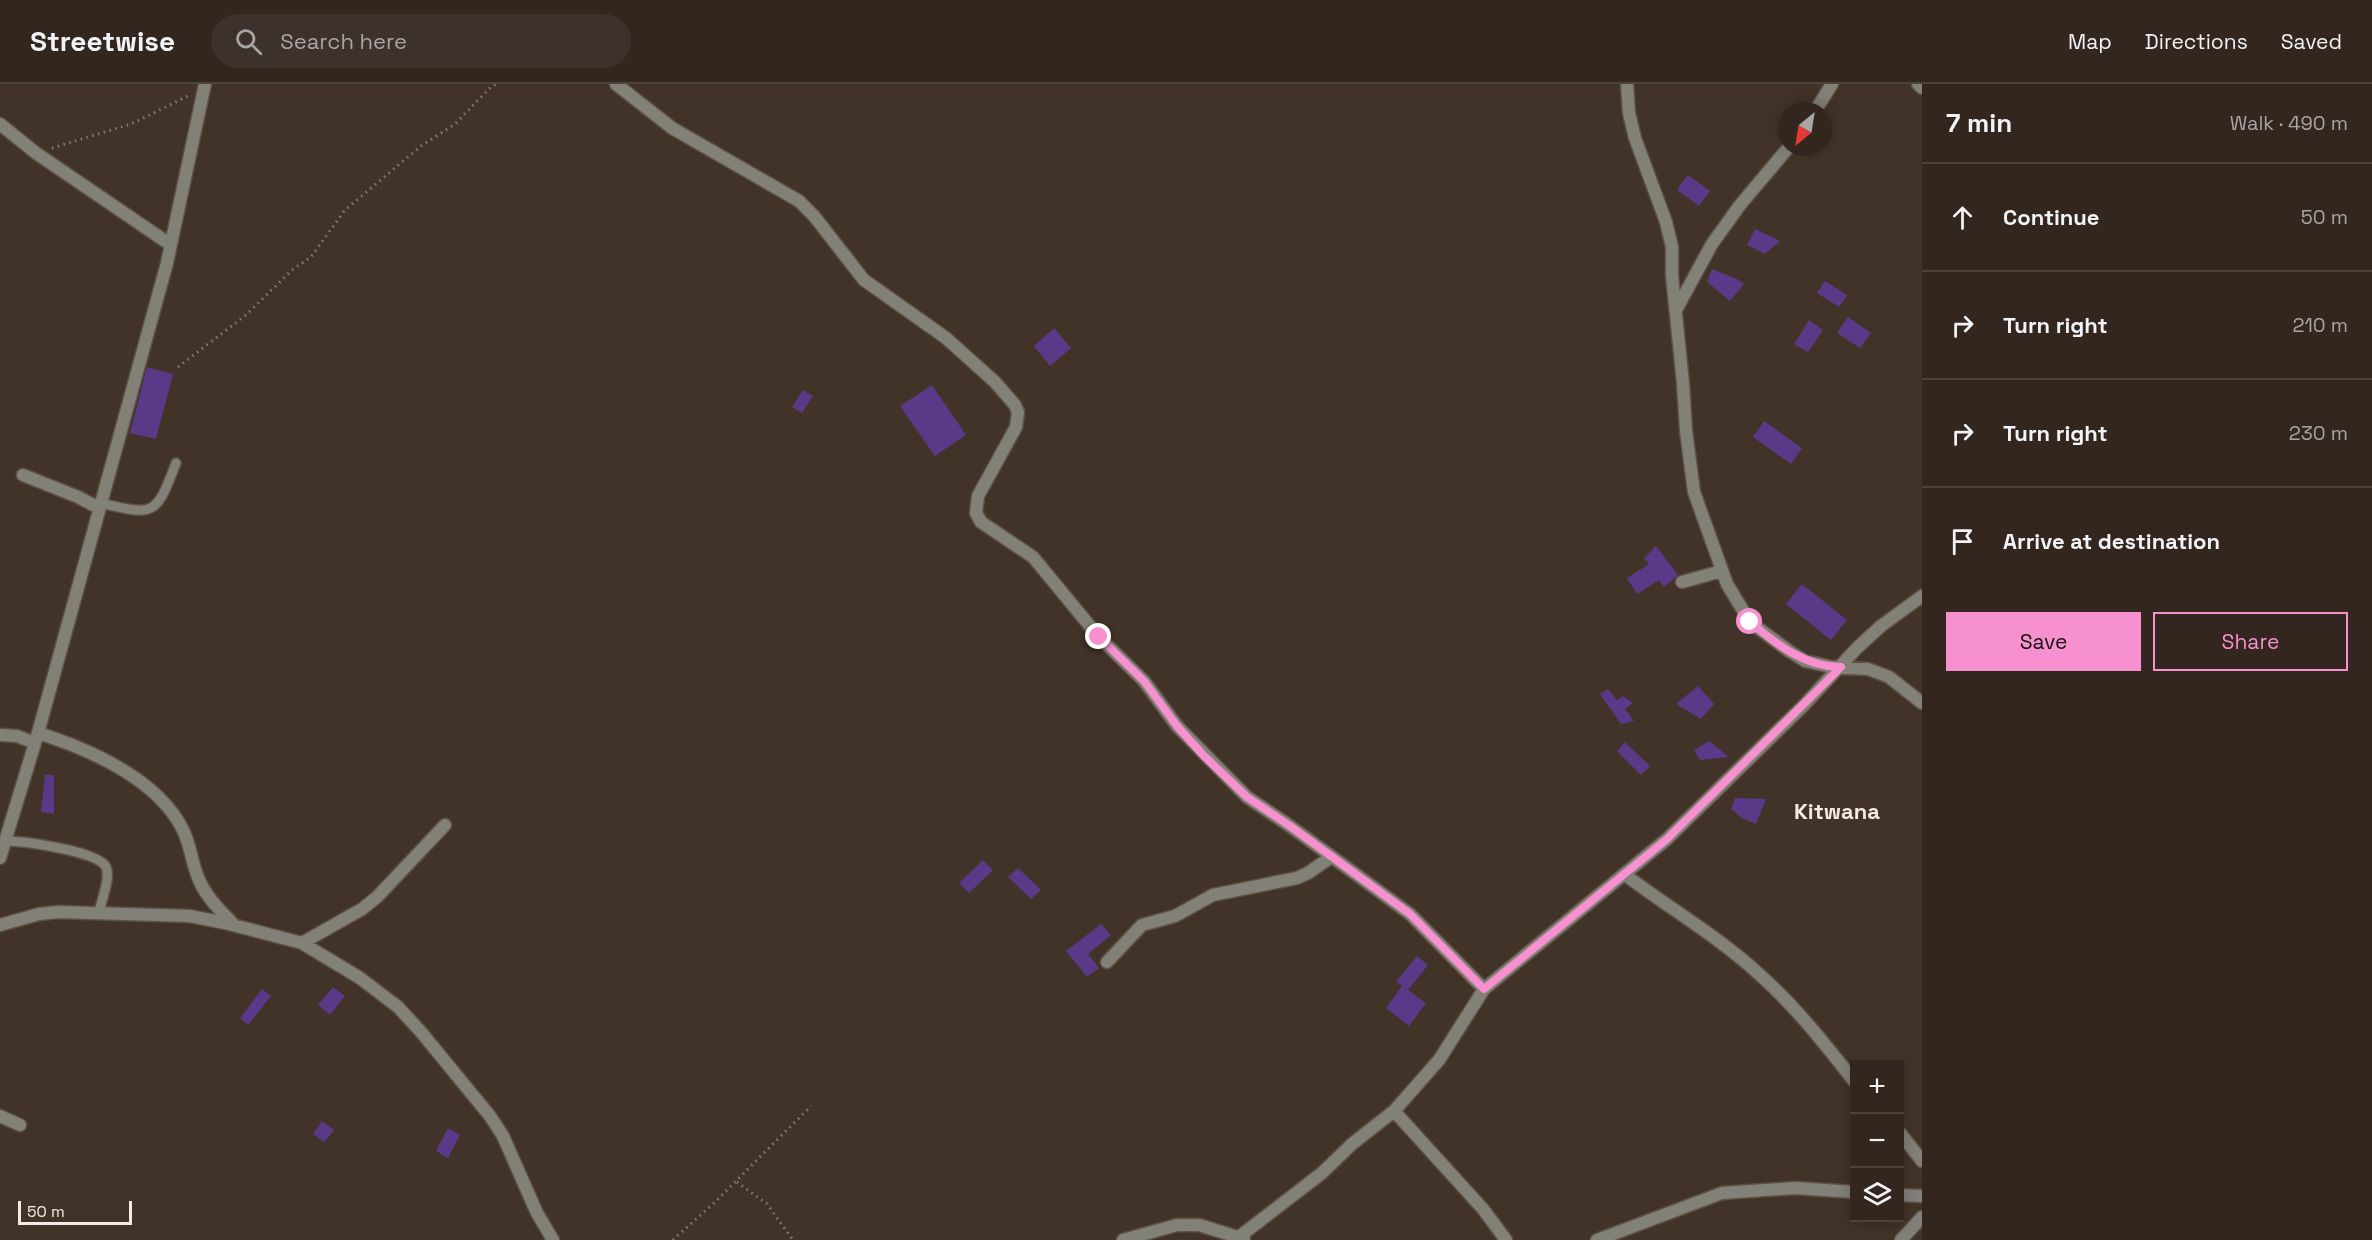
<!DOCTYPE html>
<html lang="en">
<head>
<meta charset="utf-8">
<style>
	:root { --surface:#32261e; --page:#3d322b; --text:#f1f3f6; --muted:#a8a5a4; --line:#4d433c; --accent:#f690cf }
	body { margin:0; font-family:"Space Grotesk",sans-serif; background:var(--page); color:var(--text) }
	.controls { position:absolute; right:18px; bottom:18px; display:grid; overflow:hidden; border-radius:0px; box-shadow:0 3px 15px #0003 }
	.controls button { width:54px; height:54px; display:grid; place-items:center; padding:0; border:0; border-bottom:2px solid var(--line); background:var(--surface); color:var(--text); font:30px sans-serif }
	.compass { position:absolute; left:1778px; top:18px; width:54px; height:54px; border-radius:50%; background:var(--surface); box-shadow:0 3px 15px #0003; rotate:210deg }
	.scale { position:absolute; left:18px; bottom:15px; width:114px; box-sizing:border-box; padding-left:6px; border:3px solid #f5ebe4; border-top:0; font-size:16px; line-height:21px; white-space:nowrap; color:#f5ebe4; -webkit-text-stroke:4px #423328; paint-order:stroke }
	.stop { position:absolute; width:18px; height:18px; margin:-14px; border:4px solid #f690cf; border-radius:50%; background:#fff }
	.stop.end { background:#f690cf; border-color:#fff; box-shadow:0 2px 6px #0008 }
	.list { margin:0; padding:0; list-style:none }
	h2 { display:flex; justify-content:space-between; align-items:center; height:78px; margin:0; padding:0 24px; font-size:26px }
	h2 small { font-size:20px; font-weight:400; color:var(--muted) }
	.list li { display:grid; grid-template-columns:39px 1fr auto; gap:18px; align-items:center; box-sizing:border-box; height:108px; padding:0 24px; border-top:2px solid var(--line) }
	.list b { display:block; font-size:22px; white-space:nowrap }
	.list em { font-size:20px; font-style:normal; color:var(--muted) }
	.actions { display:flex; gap:12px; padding:18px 24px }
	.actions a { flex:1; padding:14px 0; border:2px solid var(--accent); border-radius:0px; text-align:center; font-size:21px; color:var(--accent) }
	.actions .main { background:var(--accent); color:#111 }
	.icon { flex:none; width:33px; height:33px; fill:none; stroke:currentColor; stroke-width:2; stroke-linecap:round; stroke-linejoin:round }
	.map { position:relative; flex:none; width:1922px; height:1156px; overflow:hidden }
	header { display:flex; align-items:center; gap:36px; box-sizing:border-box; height:84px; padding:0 30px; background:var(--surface); border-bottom:2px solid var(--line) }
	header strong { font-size:28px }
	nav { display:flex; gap:33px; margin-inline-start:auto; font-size:21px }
	.search { width:420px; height:54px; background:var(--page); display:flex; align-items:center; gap:15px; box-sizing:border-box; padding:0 21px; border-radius:33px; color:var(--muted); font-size:22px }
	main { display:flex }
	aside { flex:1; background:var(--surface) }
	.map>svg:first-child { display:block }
	.building { fill:#5a3989 }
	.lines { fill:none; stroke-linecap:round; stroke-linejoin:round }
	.lane-casing { stroke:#5f5046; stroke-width:12 }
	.street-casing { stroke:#5f5046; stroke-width:15 }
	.path { stroke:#887b72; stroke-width:3; stroke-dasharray:1.5 4.5; stroke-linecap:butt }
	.lane { stroke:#828178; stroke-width:9 }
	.street { stroke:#828178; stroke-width:12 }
	.route { stroke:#f690cf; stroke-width:8 }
	.labels { text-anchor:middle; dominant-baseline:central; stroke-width:4.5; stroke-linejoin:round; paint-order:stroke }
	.quarter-label { font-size:22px; font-weight:bold; fill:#f5ebe4; stroke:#423328 }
</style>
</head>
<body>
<header>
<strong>Streetwise</strong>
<div class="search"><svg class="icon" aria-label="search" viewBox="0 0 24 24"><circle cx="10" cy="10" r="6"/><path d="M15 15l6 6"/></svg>Search here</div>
<nav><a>Map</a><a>Directions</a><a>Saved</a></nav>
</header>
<main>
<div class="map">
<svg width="1922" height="1156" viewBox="0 0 1922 1156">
	<rect width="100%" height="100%" fill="#423328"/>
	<!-- building -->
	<path class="building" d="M1688,91L1710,107L1699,122L1677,106Z
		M1755,145L1780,157L1765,170L1747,161Z
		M1712,185L1737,195L1744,200L1730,217L1707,198Z
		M1825,197L1847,211L1839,223L1817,209Z
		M1848,233L1871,249L1860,264L1837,249Z
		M1809,236L1823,246L1808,268L1794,260Z
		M1054,244L1071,264L1050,282L1034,262Z
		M147,283L173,290L156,355L130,349Z
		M932,301L966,351L935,372L900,322Z
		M803,306L813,312L802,329L792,323Z
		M1764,337L1802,364L1791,380L1753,353Z
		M1656,462L1678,491L1664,503L1659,496L1637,510L1627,494L1649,480L1644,474Z
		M1802,500L1847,536L1831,556L1786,520Z
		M1698,602L1714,620L1701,635L1676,620Z
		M1608,605L1617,616L1623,612L1633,619L1625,625L1634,637L1621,640L1600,610Z
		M1709,657L1729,673L1700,676L1694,666Z
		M1625,658L1650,682L1641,691L1617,667Z
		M45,691H54V730L41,728Z
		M1735,714L1766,715L1756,740L1742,734L1731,725Z
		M983,776L993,786L969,809L959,799Z
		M1018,784L1041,806L1031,815L1008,793Z
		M1101,840L1111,851L1088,870L1099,884L1087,893L1066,867Z
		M1417,872L1428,881L1408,906L1426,919L1409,942L1386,924L1402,902L1396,898Z
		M333,903L345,912L330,931L318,921Z
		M262,905L271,912L248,941L240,934Z
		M322,1037L334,1046L324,1058L313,1050Z
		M448,1044L460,1051L448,1074L436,1067Z"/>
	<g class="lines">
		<!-- lane casing -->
		<g class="lane-casing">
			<path id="lane" d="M100,419C155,432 156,432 176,379
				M4,757C23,757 98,767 106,783C111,795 101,816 99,829"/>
		</g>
		<!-- street casing -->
		<g class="street-casing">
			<path id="street" d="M616,0L672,44L799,117L814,132L864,196L946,254L995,298L1015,321L1018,328L1016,343L978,412L976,429L981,438L1033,473L1099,553L1144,597L1177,642L1247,713L1290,742L1410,830L1484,905
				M1627,0L1629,29L1635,54L1666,138L1672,163V192L1683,299L1686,347L1694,408L1727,500L1750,538L1789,567L1805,577L1832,583L1868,585L1889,593L1922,619
				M1918,0L1922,4
				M1815,27L1832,0
				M0,40L36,69L171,161
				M1676,226L1712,160L1740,121L1789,63
				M23,391L78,413L99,424
				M1682,498L1722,487
				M38,649C89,665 158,695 183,746C191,762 192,782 200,798C207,814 222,828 234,841
				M0,651L17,652L35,659
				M0,774L38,649L167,179L205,0
				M1624,790C1669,824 1719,853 1760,891C1795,922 1825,960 1854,997
				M0,841L39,830L58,828L190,832L225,839L302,859L360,894L398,923L421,948L490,1032L503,1052L537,1129L553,1156
				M302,859L362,825L377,813L445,741
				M1107,878L1142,841L1175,832L1213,811L1297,794L1308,789L1331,773
				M1394,1027L1483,1125L1506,1156
				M0,1032L20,1041
				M1900,1049L1922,1077
				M1900,1111L1922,1112
				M1123,1156L1177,1141H1199L1244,1155
				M1235,1156L1322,1089L1352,1060L1394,1027L1439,976L1484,905L1667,755L1804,621L1857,564L1881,542L1922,512
				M1597,1156L1722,1109L1795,1104L1854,1108
				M1901,1156L1922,1133"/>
		</g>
		<!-- path -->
		<path class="path" d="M52,64L131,40L188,12
			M178,283L246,231L292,186L311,173L345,126L421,62L455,40L491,3L496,0
			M737,1098L767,1120L793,1156
			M673,1156L715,1118L811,1022"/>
		<!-- lane -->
		<use href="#lane" class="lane"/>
		<!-- street -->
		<use href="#street" class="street"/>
	</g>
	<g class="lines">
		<!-- route -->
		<path class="route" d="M1099,553L1144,597L1177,642L1204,672L1247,713L1290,742L1410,830L1484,905L1667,755L1841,583C1805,583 1776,560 1750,538"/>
	</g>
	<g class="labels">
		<!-- quarter labels -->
		<g class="quarter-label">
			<text x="1837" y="727">Kitwana</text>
		</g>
	</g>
</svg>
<div class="controls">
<button>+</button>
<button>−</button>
<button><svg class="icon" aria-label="layers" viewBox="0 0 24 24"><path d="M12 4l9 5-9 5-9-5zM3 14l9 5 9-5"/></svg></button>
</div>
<svg class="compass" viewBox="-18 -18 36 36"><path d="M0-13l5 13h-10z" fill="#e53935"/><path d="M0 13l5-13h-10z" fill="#a8a5a4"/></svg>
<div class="scale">50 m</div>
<div class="stop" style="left:1750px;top:538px"></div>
<div class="stop end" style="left:1099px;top:553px"></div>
</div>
<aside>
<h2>7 min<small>Walk · 490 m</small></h2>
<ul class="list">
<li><svg class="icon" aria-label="ahead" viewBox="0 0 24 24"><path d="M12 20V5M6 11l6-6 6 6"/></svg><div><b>Continue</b></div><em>50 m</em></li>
<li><svg class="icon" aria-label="right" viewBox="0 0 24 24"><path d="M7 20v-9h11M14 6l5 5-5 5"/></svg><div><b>Turn right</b></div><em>210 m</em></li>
<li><svg class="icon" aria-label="right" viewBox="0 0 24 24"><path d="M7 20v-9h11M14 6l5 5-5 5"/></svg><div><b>Turn right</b></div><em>230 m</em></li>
<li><svg class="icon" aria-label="arrive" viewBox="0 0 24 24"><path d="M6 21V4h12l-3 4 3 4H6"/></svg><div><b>Arrive at destination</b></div></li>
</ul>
<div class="actions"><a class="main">Save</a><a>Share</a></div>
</aside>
</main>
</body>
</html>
